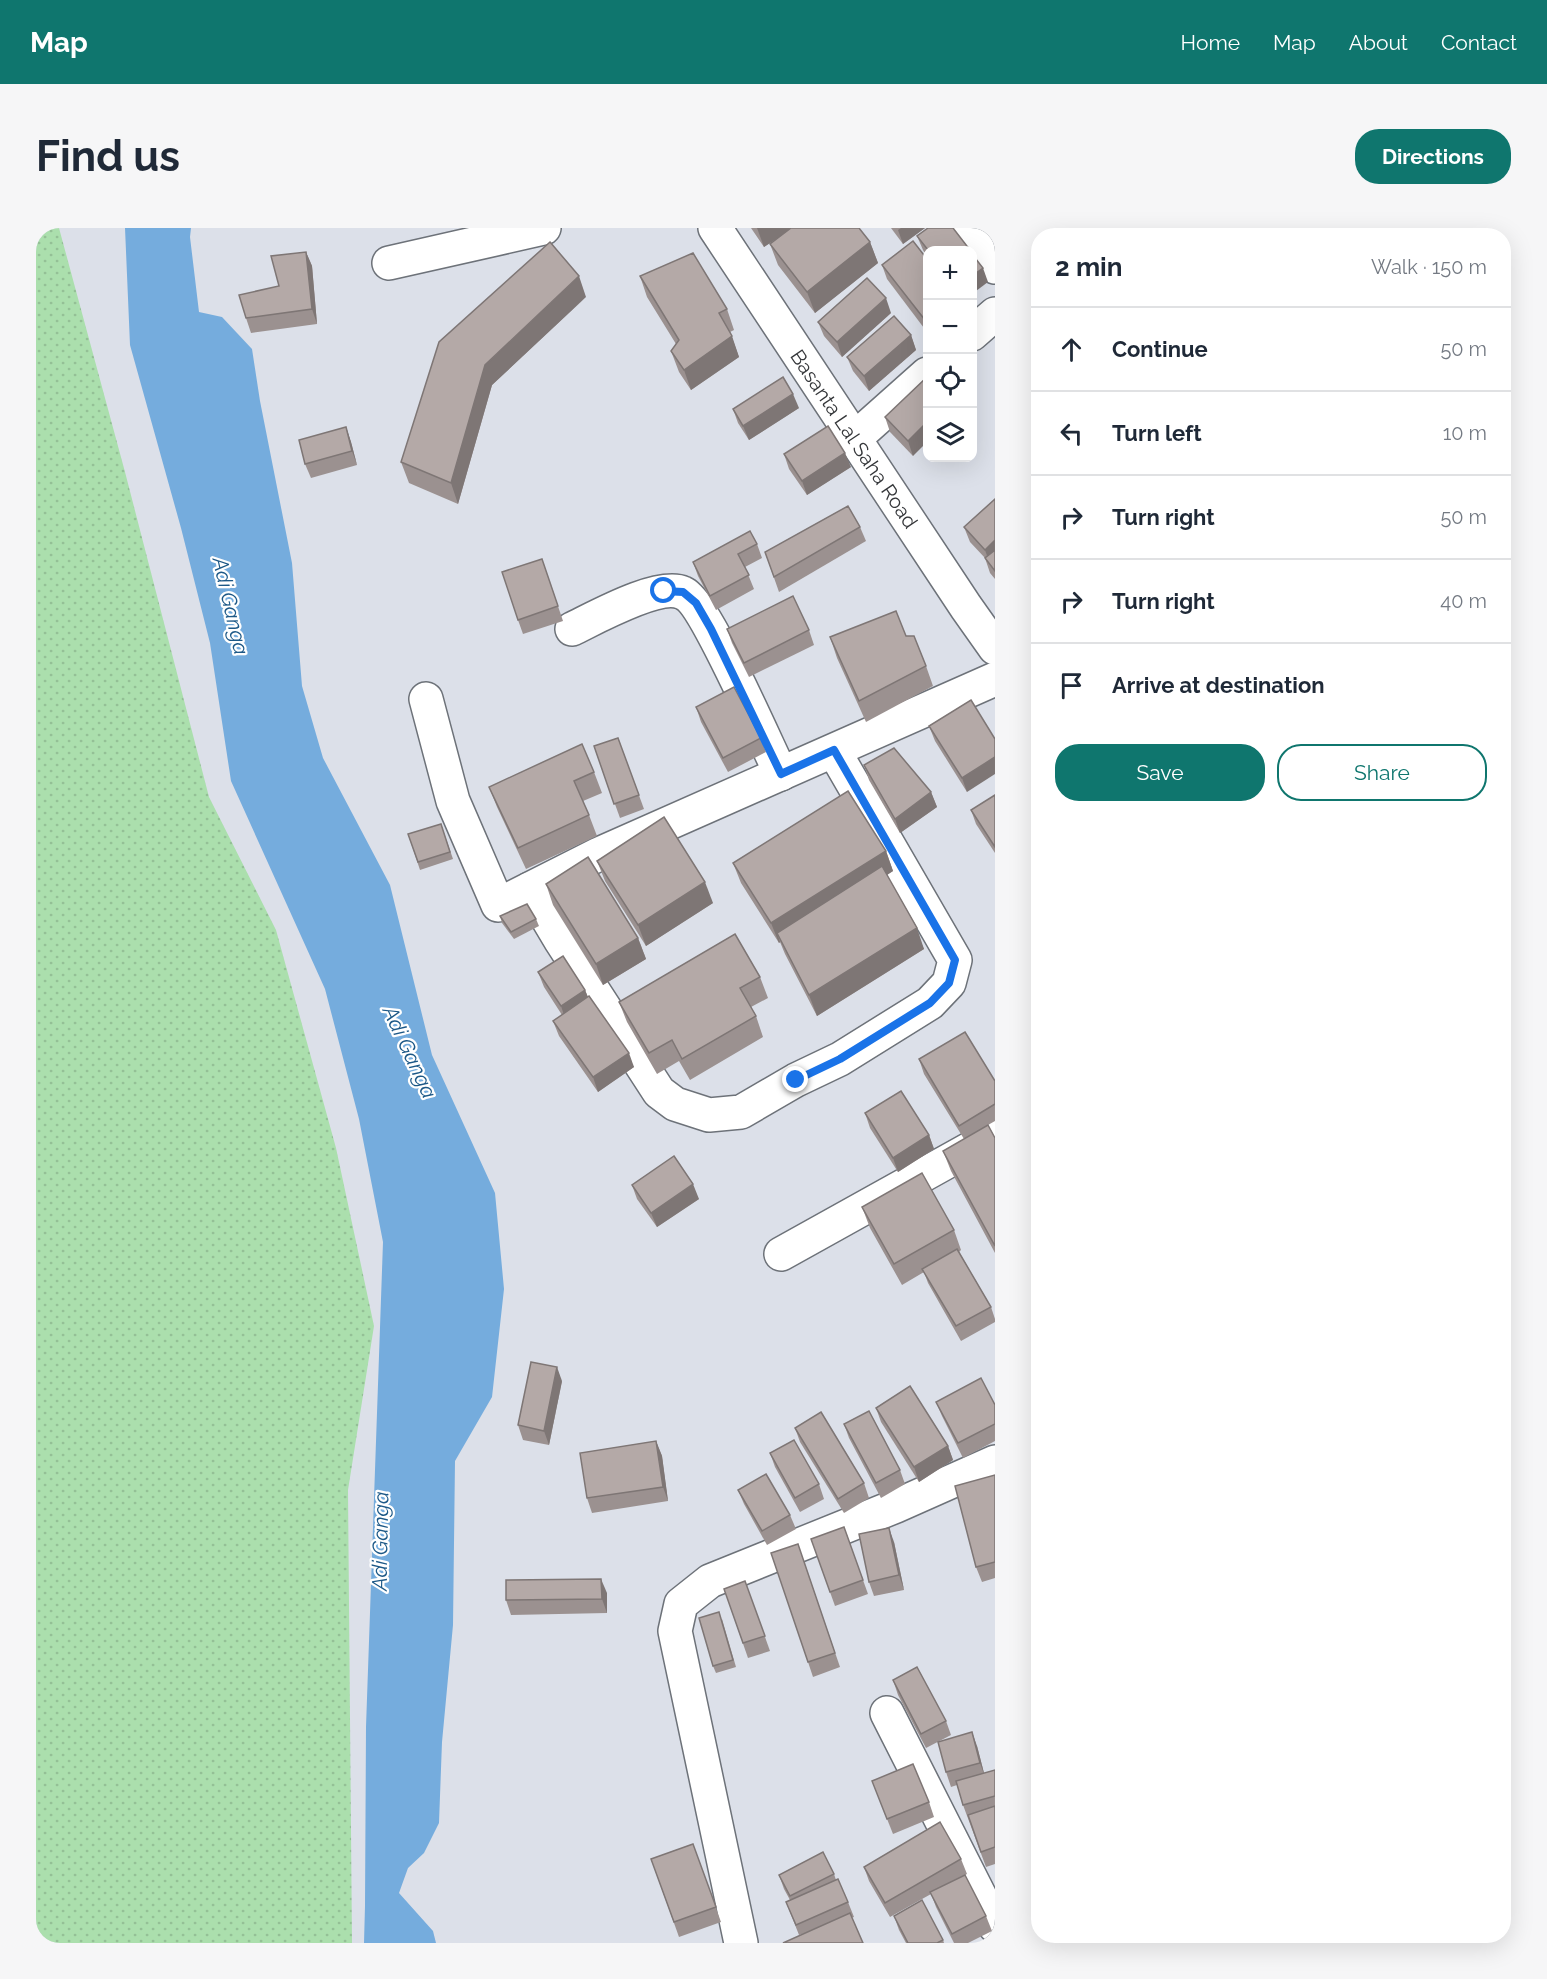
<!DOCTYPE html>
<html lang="en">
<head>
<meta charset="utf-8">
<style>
  body { margin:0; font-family:Raleway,sans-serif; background:#f6f6f7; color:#1f2937 }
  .controls { position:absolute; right:18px; top:18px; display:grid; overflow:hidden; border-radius:12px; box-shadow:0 6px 24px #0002 }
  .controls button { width:54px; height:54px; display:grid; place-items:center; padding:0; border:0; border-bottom:2px solid #e0e1e3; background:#fff; color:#1f2937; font:30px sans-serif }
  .stop { position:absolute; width:18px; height:18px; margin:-14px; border:4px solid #1a73e8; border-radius:50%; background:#fff }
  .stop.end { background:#1a73e8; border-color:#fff; box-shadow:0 2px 6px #0008 }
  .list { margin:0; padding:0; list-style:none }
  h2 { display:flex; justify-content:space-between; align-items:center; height:78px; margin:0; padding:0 24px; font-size:26px }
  h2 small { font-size:20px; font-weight:400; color:#747a83 }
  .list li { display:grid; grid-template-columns:39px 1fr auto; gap:18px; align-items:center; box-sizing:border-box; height:84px; padding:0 24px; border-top:2px solid #e0e1e3 }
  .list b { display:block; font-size:22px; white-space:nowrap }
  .list em { font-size:20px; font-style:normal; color:#747a83 }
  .actions { display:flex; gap:12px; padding:18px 24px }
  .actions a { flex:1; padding:14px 0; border:2px solid #0f766e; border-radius:24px; text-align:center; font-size:21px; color:#0f766e }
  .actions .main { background:#0f766e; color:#fff }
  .icon { flex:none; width:33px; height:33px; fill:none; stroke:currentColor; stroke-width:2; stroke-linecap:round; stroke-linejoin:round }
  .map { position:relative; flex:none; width:959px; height:1715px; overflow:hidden; border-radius:24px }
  header { display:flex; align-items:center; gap:36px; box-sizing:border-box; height:84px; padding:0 30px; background:#0f766e; color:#fff }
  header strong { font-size:28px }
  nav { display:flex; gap:33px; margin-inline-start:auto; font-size:21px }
  .intro { display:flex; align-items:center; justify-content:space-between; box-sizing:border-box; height:144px; padding:0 36px }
  h1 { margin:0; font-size:42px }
  .button { padding:15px 27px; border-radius:24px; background:#0f766e; color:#fff; font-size:21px; font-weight:700 }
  main { display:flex; gap:36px; padding:0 36px }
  aside { flex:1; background:#fff; border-radius:24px; box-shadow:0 6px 24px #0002 }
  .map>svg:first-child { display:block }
  .grass { fill:url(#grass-dots) }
  .water { fill:#75acdd }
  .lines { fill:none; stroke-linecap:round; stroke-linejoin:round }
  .street-casing { stroke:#6d7279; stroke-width:36 }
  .secondary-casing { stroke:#6d7279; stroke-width:36 }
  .street { stroke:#fff; stroke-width:33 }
  .secondary { stroke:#fff; stroke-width:33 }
  .wall { fill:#9b9190 }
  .shaded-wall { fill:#7e7675 }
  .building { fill:#b4a9a7; stroke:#7e7675; stroke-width:1.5 }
  .route { stroke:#1a73e8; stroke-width:8 }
  .labels { text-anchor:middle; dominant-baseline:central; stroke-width:4.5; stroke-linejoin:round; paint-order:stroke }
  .street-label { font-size:20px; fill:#35373a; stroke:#fff }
  .water-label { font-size:21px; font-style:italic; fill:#1c5887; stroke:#fff }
</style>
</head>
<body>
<header>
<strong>Map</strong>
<nav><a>Home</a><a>Map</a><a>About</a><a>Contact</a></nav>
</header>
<div class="intro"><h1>Find us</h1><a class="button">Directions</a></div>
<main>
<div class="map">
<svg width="959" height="1715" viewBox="0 0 959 1715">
  <defs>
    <pattern id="grass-dots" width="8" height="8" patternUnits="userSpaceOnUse" patternTransform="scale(1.5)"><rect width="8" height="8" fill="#abdfad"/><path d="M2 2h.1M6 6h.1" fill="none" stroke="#94c096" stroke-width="1.8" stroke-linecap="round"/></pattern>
  </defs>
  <rect width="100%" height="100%" fill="#dce0e9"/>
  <polygon class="grass" points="0,0 23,0 89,244 173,569 240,702 300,920 338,1098 312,1262 316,1715 0,1715"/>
  <polygon class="water" points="89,0 155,0 154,9 163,84 186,89 216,121 224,173 256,335 266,458 287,530 354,657 396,827 459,965 468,1061 456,1169 419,1233 417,1397 406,1514 403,1595 388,1625 372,1640 363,1665 397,1703 400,1715 328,1715 329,1678 330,1499 347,1014 323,891 289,761 195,553 174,415 145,300 94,117"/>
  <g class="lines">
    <defs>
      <g id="street">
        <polyline points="933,0 959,39"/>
        <polyline points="353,35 508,0"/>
        <polyline points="936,106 959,86"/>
        <polyline points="818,211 891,146"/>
        <path d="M536,401C559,390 623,354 647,365C669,374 730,516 745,546"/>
        <polyline points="390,471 417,573 462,677 563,626 959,451"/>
        <polyline points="494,661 525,713 623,864 639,876 673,887 705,884 760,852 804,831 894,775 913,755 919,732 798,523"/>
        <polyline points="745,1026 959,907"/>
        <polyline points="851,1485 959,1698"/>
        <polyline points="705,1715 639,1403 645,1376 674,1353 860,1278 959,1234"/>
      </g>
      <polyline id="secondary" points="679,0 930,379 959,420"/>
    </defs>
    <use href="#street" class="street-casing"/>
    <use href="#secondary" class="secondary-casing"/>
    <use href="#street" class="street"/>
    <use href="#secondary" class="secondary"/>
  </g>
  <g class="wall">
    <polygon points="715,0 823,0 834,14 842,35 779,85 742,37 734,16 744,8 728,19"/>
    <polygon points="855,0 889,0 867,16"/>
    <polygon points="881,8 934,22 891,22 891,29 887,22"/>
    <polygon points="270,24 276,38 281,96 215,105 210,90 243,58"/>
    <polygon points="891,31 891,104 851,51 846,37"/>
    <polygon points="604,48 691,81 698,102 694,104 703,129 655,162 643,144 635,123 640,116 611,69"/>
    <polygon points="550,69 456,157 422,276 373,255 365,234"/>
    <polygon points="855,85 806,129 788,108 782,94"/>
    <polygon points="875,107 880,122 833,163 817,143 811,129"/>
    <polygon points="891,149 877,228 854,204 849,189"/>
    <polygon points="763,180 713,212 702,195 697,181"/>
    <polygon points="310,199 315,214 321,237 275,250 269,236"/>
    <polygon points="748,226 815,239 771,267 753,241"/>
    <polygon points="959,271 959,351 954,345 949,330 934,314 928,299"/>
    <polygon points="824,299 830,313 743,364 729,324"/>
    <polygon points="721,316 726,330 709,339 718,361 680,382 662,348 657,334"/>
    <polygon points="506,331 527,393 487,406 482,392"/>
    <polygon points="691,401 773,402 778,417 713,449 696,415"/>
    <polygon points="870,408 890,438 897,458 830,494 801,430 794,409"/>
    <polygon points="935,472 931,564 899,513 893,498"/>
    <polygon points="660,479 725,510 730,524 692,544 665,494"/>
    <polygon points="582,510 608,581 584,590 558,518"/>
    <polygon points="828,537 895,564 901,579 864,605 833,552"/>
    <polygon points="558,544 566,565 547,573 553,587 561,608 490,641 461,579 453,559"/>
    <polygon points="959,567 959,625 940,596 935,582"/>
    <polygon points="405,596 417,631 384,642 372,606"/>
    <polygon points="850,623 857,643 851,647 888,721 781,788 749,726 744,714 743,715 705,655 697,635"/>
    <polygon points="561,633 677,675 610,718 569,653"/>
    <polygon points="510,656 602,710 610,731 567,757 517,677"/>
    <polygon points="464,688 500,691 503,698 478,711 466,695"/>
    <polygon points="502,744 549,762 552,769 598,839 562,864 523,808 517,793 526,787 508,759"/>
    <polygon points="724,749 732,770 715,779 720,788 727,809 654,852 643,833 621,846 591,794 583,774"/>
    <polygon points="883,831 959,853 959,893 952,897 959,910 959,1025 915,943 907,923 928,911 888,846"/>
    <polygon points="829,885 893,907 898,921 862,944 834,900"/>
    <polygon points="596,957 663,971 621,999 601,971"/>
    <polygon points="826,979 918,1002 925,1022 923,1024 955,1079 959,1091 959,1094 925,1113 892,1055 888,1044 866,1057 834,1000"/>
    <polygon points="526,1153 513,1217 487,1212 482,1197"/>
    <polygon points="900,1174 959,1177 959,1213 927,1230 906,1188"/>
    <polygon points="840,1180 912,1218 917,1232 883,1254 845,1194"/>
    <polygon points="808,1196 864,1242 869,1256 845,1270 813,1210"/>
    <polygon points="759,1200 828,1255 833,1270 808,1285 764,1214"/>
    <polygon points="620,1213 626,1228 632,1273 556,1285 551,1270"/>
    <polygon points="734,1225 783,1256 788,1271 764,1284 739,1239"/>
    <polygon points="959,1247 959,1350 946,1354 940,1339"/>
    <polygon points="702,1262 754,1287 760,1301 731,1317 708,1276"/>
    <polygon points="808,1299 832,1366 799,1378 775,1311"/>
    <polygon points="858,1314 868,1362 838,1368 833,1354"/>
    <polygon points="762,1316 804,1439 777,1449 772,1434"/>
    <polygon points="709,1353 734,1423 712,1430 688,1361"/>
    <polygon points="571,1365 571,1385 475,1387 470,1372"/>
    <polygon points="686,1391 700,1439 680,1445 677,1438"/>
    <polygon points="857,1452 910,1493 915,1507 890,1520 862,1467"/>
    <polygon points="941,1518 948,1545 959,1542 959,1636 950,1639 927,1577 921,1557 915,1559 910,1544"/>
    <polygon points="836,1553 893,1574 898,1589 857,1606"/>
    <polygon points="657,1616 685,1694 643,1709 615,1631"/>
    <polygon points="925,1631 931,1646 925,1649 950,1688 956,1703 932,1715 918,1715 900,1679 895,1666 854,1689 833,1653 828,1639"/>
    <polygon points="798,1646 800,1652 812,1674 818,1689 763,1707 750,1674 754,1672 748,1661 743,1647"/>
    <polygon points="858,1688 907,1712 908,1715 870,1715 863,1702"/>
  </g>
  <g class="shaded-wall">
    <polygon points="721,0 757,0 728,19"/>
    <polygon points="865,0 889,0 867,16 862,2"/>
    <polygon points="834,14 842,35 779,85 771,64"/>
    <polygon points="270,24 276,38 281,96 276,81"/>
    <polygon points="947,40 952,54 936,66 936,48"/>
    <polygon points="543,48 550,69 456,157 422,276 415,255 449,137"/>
    <polygon points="850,70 855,85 806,129 801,114"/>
    <polygon points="891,90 891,100 889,92"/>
    <polygon points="875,107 880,122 833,163 828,148"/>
    <polygon points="696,108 703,129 655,162 648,142"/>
    <polygon points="757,166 763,180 713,212 707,198"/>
    <polygon points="891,194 891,214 877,228 872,213"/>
    <polygon points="310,199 315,214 321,237 316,223"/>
    <polygon points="809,225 815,239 771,267 766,253"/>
    <polygon points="959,312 959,332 954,336 949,322"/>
    <polygon points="959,529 959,546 931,564 926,550"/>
    <polygon points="895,564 901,579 864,605 859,591"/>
    <polygon points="850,623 857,643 746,714 741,705 744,714 743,715 735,695"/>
    <polygon points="669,654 677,675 610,718 602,697"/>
    <polygon points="881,700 888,721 781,788 773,767"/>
    <polygon points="602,710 610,731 567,757 560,736"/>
    <polygon points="549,762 555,777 530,793 525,778"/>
    <polygon points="593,825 598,839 562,864 557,849"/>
    <polygon points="893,907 898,921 862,944 857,930"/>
    <polygon points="657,956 663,971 621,999 615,985"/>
    <polygon points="521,1139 526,1153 513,1217 508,1203"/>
    <polygon points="620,1213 626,1228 632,1273 627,1259"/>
    <polygon points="912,1218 917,1232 883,1254 878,1239"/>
    <polygon points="853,1300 858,1314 868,1362 863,1347"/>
    <polygon points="565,1351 571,1365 571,1385 566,1371"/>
    <polygon points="936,1504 941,1518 949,1549 944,1535"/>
  </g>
  <g class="building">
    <polygon points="755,0 823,0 834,14 771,64 734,16"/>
    <polygon points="892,0 917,0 934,22 892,22 881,8"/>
    <polygon points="877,13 891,31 891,90 889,92 846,37"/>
    <polygon points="514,14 543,48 449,137 415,255 365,234 403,114"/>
    <polygon points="270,24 276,81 210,90 203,67 243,58 235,28"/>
    <polygon points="657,25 691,81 683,85 696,108 648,142 635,123 643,112 604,48"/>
    <polygon points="936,26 947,40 936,48"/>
    <polygon points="831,50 850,70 801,114 782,94"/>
    <polygon points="858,88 875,107 828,148 811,129"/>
    <polygon points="747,149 757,166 707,198 697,181"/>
    <polygon points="891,149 891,194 872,213 849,189"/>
    <polygon points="792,198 809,225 766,253 748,226"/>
    <polygon points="310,199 316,223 269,236 263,212"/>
    <polygon points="959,271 959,312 949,322 928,299"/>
    <polygon points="812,278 824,299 738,349 729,324"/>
    <polygon points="714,303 721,316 702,326 713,347 674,368 657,334"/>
    <polygon points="959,322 959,343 949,330"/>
    <polygon points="506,331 522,378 482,392 466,344"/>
    <polygon points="757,368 773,402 708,435 691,401"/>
    <polygon points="860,383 870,408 878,408 890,438 823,473 794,409"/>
    <polygon points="698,459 725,510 687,530 660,479"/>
    <polygon points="935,472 959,511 959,529 926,550 893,498"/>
    <polygon points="582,510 603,567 578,576 558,518"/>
    <polygon points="546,516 558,544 538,553 553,587 482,620 453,559"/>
    <polygon points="858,520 895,564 859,591 828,537"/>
    <polygon points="812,563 850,623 735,695 697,635"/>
    <polygon points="959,567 959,619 935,582"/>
    <polygon points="628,589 669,654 602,697 561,633"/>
    <polygon points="405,596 414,624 382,634 372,606"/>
    <polygon points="552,629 602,710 560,736 510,656"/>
    <polygon points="846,638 881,700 773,767 741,705"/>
    <polygon points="491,676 500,691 475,704 464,688"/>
    <polygon points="699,706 724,749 704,760 720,788 646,831 636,812 613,825 583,774"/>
    <polygon points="527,728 549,762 525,778 502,744"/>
    <polygon points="553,768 593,825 557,849 517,793"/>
    <polygon points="929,804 959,853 959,876 923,898 883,831"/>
    <polygon points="865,863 893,907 857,930 829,885"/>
    <polygon points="952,897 959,910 959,1018 907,923"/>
    <polygon points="638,928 657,956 615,985 596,957"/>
    <polygon points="886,945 918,1002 858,1036 826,979"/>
    <polygon points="921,1021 955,1079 920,1098 886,1041"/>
    <polygon points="495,1134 521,1139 508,1203 482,1197"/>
    <polygon points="945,1150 959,1177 959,1196 922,1215 900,1174"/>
    <polygon points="874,1158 912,1218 878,1239 840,1180"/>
    <polygon points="833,1183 864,1242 840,1255 808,1196"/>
    <polygon points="785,1184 828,1255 802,1271 759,1200"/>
    <polygon points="758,1212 783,1256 759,1270 734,1225"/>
    <polygon points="620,1213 627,1259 551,1270 544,1225"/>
    <polygon points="730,1246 754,1287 726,1303 702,1262"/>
    <polygon points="959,1247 959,1334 940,1339 919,1258"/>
    <polygon points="808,1299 827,1352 794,1364 775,1311"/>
    <polygon points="853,1300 863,1347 833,1354 823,1306"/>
    <polygon points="762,1316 799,1425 772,1434 735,1325"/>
    <polygon points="565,1351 566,1371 470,1372 470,1352"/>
    <polygon points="709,1353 729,1408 707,1415 688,1361"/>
    <polygon points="683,1384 697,1432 677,1438 663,1390"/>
    <polygon points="881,1439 910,1493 885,1506 857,1452"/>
    <polygon points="936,1504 944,1535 910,1544 902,1514"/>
    <polygon points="877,1536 893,1574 851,1591 836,1553"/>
    <polygon points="959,1542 959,1568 927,1577 920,1553"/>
    <polygon points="959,1578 959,1619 945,1624 932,1587"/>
    <polygon points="904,1594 925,1631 849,1675 828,1639"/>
    <polygon points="657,1616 680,1679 638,1694 615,1631"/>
    <polygon points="787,1624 798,1646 754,1668 743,1647"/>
    <polygon points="929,1647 950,1688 916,1706 894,1664"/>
    <polygon points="802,1651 812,1674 760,1697 750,1674"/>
    <polygon points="886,1672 907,1712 901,1715 872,1715 858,1688"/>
    <polygon points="814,1685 827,1715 747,1715"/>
  </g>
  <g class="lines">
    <polyline class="route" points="628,363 647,364 660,375 675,401 745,546 798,522 919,732 913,755 894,775 804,831 760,852"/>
  </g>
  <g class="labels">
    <g class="street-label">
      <text transform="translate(818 211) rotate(56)">Basanta Lal Saha Road</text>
    </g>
    <g class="water-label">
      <text transform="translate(195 378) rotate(77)">Adi Ganga</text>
      <text transform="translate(374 824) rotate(65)">Adi Ganga</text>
      <text transform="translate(344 1313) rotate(-89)">Adi Ganga</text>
    </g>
  </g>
</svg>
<div class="controls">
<button>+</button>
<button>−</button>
<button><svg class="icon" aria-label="locate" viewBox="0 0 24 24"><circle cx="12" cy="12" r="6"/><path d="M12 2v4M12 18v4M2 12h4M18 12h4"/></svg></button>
<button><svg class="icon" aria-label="layers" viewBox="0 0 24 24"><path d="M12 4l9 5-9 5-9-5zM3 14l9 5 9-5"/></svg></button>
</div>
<div class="stop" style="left:628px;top:363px"></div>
<div class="stop end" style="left:760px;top:852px"></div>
</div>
<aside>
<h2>2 min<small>Walk · 150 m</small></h2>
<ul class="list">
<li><svg class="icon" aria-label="ahead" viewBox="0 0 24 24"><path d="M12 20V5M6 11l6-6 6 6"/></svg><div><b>Continue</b></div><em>50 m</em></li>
<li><svg class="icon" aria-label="left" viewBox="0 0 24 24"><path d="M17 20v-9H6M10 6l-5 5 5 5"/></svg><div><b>Turn left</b></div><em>10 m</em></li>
<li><svg class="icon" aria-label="right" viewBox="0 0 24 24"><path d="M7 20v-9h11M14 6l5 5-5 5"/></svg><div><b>Turn right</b></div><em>50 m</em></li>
<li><svg class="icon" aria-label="right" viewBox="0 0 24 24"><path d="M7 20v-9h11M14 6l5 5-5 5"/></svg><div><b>Turn right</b></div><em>40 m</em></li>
<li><svg class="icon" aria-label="arrive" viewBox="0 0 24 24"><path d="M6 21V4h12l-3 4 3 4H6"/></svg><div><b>Arrive at destination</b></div></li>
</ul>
<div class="actions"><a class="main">Save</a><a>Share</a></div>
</aside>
</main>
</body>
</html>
